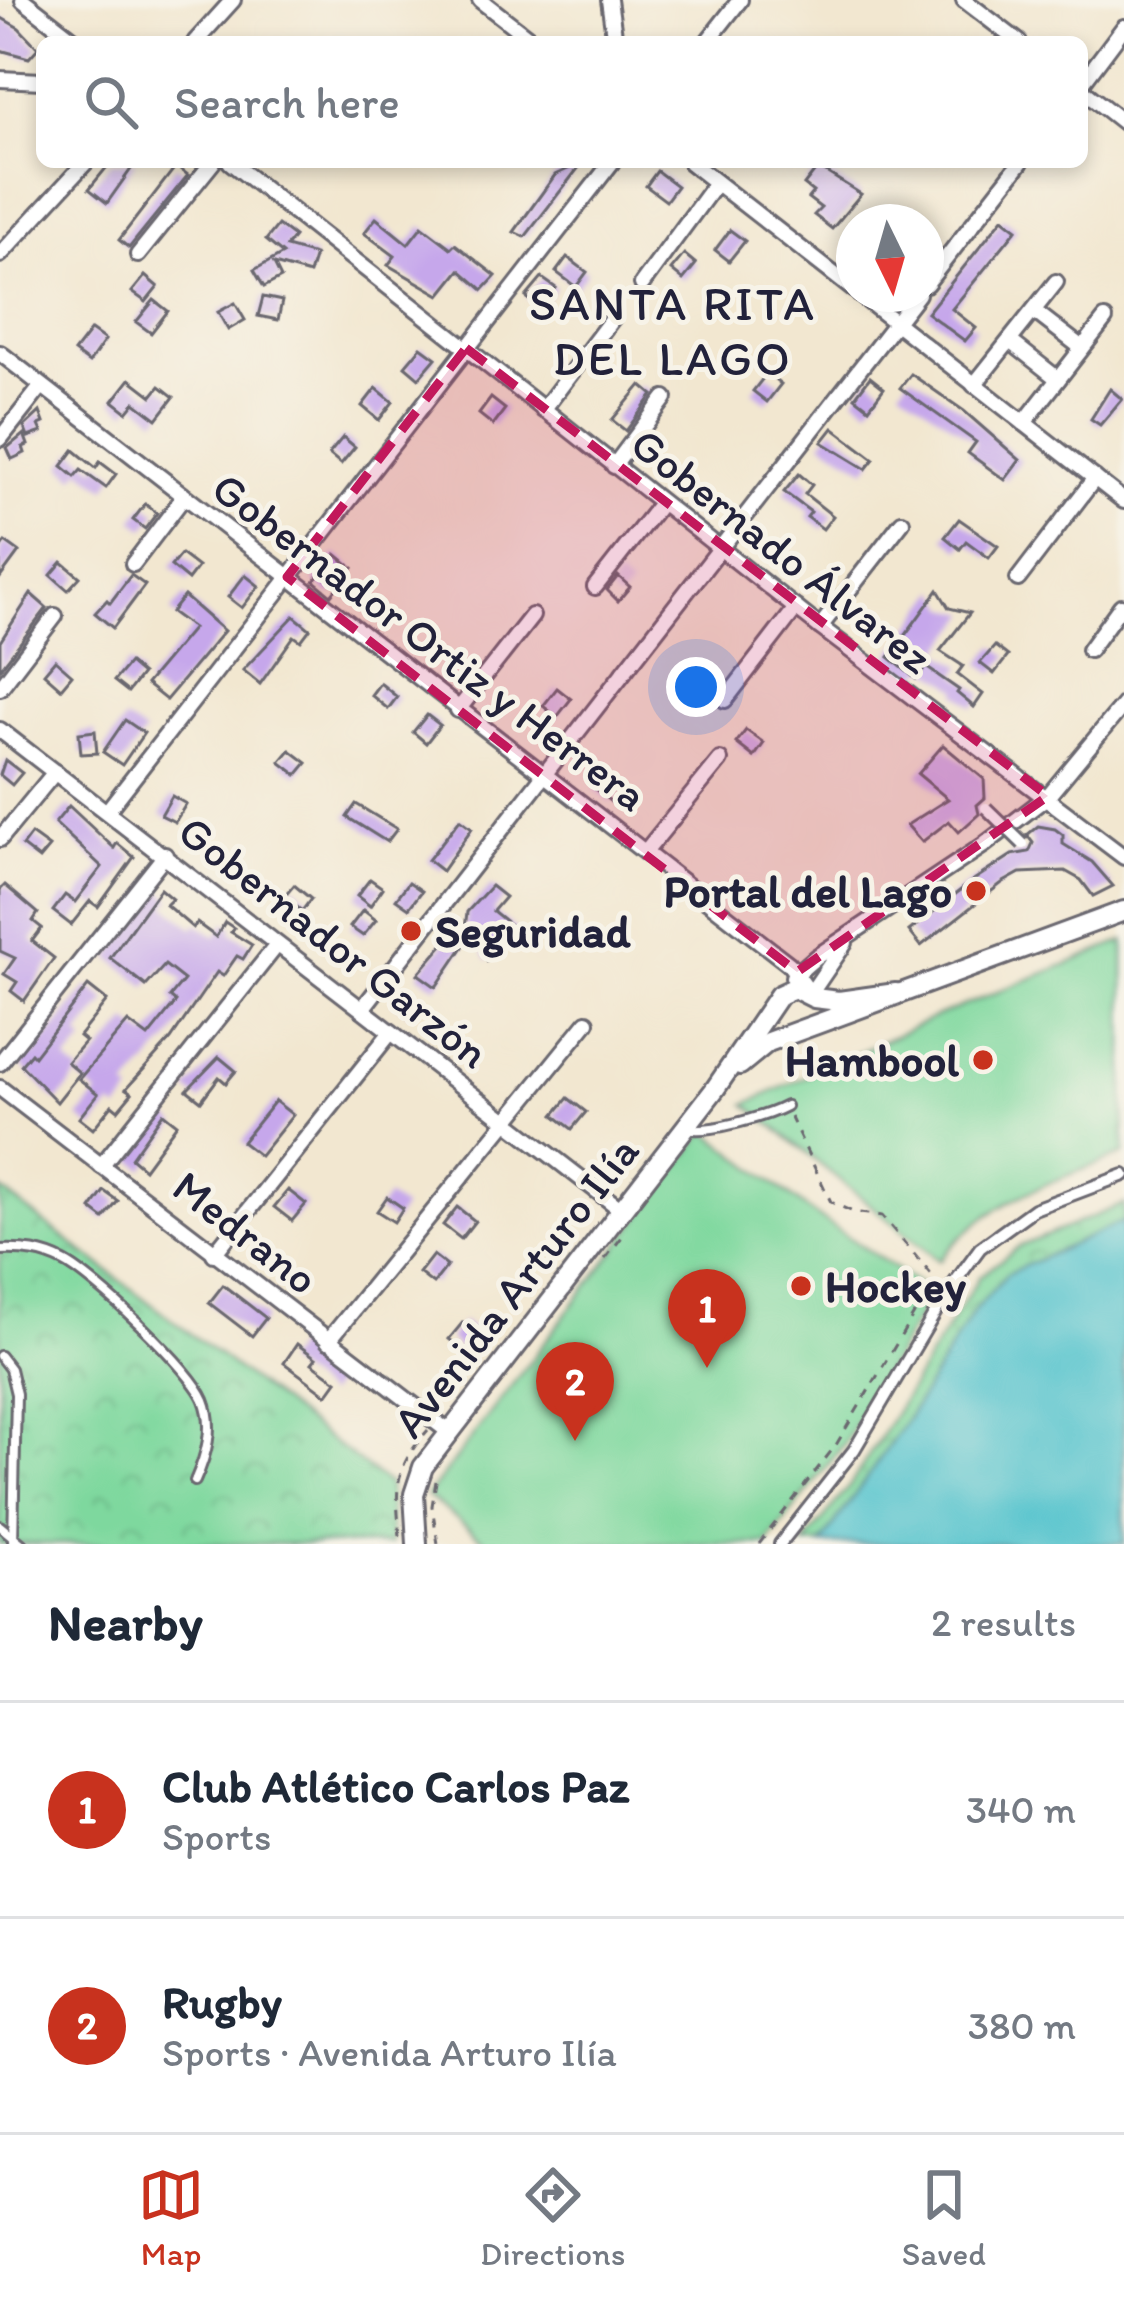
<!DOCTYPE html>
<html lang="en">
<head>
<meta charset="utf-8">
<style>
  body { margin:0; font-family:Itim,sans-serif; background:#f6f6f7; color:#1f2937 }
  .compass { position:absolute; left:836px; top:204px; width:108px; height:108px; border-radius:50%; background:#fff; box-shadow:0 6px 18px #0003; rotate:175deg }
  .you { position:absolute; left:696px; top:687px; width:42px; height:42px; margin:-30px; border:9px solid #fff; border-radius:50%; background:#1a73e8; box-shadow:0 0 0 18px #1a73e833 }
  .badge { display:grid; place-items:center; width:78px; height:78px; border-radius:50%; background:#c8321e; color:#fff; font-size:39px; font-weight:700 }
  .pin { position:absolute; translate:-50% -99px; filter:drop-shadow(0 3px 6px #0008) }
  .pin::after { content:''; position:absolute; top:63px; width:42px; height:36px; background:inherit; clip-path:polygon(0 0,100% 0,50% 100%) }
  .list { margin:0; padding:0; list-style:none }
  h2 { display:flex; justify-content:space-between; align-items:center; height:156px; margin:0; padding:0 48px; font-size:51px }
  h2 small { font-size:39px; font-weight:400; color:#747a83 }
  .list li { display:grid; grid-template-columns:78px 1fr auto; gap:36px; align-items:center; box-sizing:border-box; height:216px; padding:0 48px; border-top:3px solid #e0e1e3 }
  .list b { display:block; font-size:45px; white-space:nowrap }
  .list p { margin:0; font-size:39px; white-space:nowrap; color:#747a83 }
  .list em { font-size:39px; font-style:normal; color:#747a83 }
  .icon { flex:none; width:66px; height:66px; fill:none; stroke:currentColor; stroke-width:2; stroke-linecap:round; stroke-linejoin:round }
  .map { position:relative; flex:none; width:1124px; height:1544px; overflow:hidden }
  .search { position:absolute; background:#fff; box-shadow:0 6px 18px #0003; left:36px; right:36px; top:36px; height:132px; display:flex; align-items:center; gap:30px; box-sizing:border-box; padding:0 42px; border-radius:18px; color:#747a83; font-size:45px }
  .sheet { height:588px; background:#fff }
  nav { display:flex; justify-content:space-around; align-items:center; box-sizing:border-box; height:168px; border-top:3px solid #e0e1e3; background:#fff; font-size:33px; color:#747a83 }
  nav a { display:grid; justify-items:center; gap:6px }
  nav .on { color:#c8321e }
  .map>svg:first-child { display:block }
  .park { fill:url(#park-crowns); stroke:#507d6c; stroke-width:3 }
  .garden { fill:#7ed89e; stroke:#507d6c; stroke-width:3 }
  .water { fill:#57c4ce; stroke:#3c7384; stroke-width:3 }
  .building { fill:#c6a7eb }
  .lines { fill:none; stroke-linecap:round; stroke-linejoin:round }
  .service-casing { stroke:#6b676f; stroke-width:14 }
  .pedestrian-casing { stroke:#6b676f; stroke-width:16 }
  .minor-casing { stroke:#6b676f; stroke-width:20 }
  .secondary-casing { stroke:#6b676f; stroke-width:24 }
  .path { stroke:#6b676f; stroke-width:3; stroke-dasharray:9 9; stroke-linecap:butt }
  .service { stroke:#fff; stroke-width:8 }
  .pedestrian { stroke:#fff; stroke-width:10 }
  .minor { stroke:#fff; stroke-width:14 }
  .secondary { stroke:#fff; stroke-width:18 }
  .pedestrian-bridge-casing { stroke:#6b676f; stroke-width:16; stroke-linecap:butt }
  .pedestrian-bridge { stroke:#fff; stroke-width:10 }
  .marked { fill:#c2185b; fill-opacity:0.2; stroke:#c2185b; stroke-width:9; stroke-dasharray:24 15; stroke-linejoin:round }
  .poi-dot { fill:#c8321e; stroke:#f7f3e8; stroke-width:4.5 }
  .labels { text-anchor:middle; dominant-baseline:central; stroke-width:10; stroke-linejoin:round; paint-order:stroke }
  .street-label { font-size:45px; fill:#22223b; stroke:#f7f3e8 }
  .poi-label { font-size:45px; font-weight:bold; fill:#22223b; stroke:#f7f3e8; text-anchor:end }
  .neighbourhood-label { font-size:48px; letter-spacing:3px; fill:#22223b; stroke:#f7f3e8 }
</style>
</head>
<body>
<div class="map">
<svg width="1124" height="1544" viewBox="0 0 1124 1544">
  <defs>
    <pattern id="park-crowns" width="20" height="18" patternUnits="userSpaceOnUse" patternTransform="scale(3)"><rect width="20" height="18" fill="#7ed89e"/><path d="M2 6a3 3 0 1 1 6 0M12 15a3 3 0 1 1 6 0" fill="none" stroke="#6db989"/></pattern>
  </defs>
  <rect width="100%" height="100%" fill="#f7f3e8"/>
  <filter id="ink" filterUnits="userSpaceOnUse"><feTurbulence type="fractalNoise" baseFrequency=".00833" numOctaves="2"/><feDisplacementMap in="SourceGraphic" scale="24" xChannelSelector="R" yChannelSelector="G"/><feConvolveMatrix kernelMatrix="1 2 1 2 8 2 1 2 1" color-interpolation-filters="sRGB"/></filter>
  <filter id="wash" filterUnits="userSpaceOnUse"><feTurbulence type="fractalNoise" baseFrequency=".004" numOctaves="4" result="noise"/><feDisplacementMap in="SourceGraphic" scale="48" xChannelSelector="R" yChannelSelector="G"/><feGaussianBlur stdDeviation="2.7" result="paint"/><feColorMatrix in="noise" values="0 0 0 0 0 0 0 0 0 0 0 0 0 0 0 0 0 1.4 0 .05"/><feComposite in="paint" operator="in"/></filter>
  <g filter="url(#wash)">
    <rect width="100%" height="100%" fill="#f2e7d0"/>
    <g class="park">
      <polygon points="0,1189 388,1484 391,1544 0,1544"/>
      <polygon points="1124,1204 1124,1221 1007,1274 974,1311 908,1418 821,1544 804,1544 851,1484 979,1277 1018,1247"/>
    </g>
    <g class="garden">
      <path d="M1124,941V1154C1053,1182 988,1199 939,1261L746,1104L938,1016Z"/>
      <polygon points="706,1131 811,1212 932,1293 845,1443 767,1544 489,1544 427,1496"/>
    </g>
    <polygon class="water" points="1124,1221 1124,1544 821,1544 908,1418 974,1311 1007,1274"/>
    <g id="blocks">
      <g class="building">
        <polygon points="0,17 19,28 38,48 29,58 0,50"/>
        <polygon points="111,162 136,162 107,203 89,189"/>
        <polygon points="583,162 525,237 514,232 555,175"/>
        <polygon points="176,166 188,175 129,248 119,240"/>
        <polygon points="818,167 861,194 832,229 814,215 821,208 808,198 813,192 804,185"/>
        <polygon points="657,171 677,186 666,201 646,186"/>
        <polygon points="376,218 408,244 422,226 451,248 455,244 496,276 483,290 460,270 440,295 388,265 395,256 364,233"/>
        <polygon points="1003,218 1017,229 952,309 976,328 965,341 927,313"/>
        <polygon points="278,225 294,237 286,247 315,255 309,274 274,264 281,278 264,287 254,270 283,254 266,240"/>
        <polygon points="730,230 745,241 729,261 715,250"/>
        <polygon points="684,254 696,264 683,280 671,270"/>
        <polygon points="567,257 587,272 576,287 556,272"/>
        <polygon points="145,276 158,287 146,302 132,292"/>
        <polygon points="542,278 556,288 540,308 526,297"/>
        <polygon points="263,297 282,301 278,320 258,316"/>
        <polygon points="154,300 168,311 151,333 136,322"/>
        <polygon points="235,303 245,320 228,330 218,312"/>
        <polygon points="91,330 105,340 89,363 74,352"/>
        <polygon points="421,347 436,358 419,378 405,366"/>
        <polygon points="767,373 781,384 767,402 753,391"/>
        <polygon points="911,374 964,411 1020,460 1005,480 968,453 976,442 900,388"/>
        <polygon points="870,377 884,388 869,408 855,397"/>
        <polygon points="130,379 152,396 160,386 174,397 157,419 135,402 127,412 113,401"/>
        <polygon points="641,385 653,395 626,431 612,420"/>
        <polygon points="376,388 393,402 379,420 362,406"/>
        <polygon points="1110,389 1122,399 1100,425 1091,419"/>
        <polygon points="491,398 505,409 493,425 479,414"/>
        <polygon points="40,412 44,423 39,425 42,432 28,437 24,427"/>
        <polygon points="833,428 874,459 866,469 822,442"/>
        <polygon points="24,434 28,445 23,447 25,453 12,459 7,448"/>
        <polygon points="343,437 355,447 341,464 329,454"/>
        <polygon points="74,450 96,468 100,462 116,474 106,488 81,470 75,477 62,466"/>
        <polygon points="799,474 812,485 805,494 833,516 823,529 807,517 811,512 784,492"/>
        <polygon points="145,504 157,513 145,529 133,520"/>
        <polygon points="959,519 998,546 989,558 966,541 960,549 945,537"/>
        <polygon points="5,542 19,552 0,578 0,549"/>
        <polygon points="181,554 198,567 188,580 171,566"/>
        <polygon points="336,554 353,568 331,595 314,581"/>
        <polygon points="62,562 80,577 68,590 51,575"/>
        <polygon points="131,575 145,585 113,628 95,613 107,600 110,603"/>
        <polygon points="245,575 259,586 242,608 228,597"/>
        <polygon points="618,576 630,587 618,601 607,590"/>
        <polygon points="938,590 949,608 970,613 940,651 963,666 957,674 983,694 974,707 957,693 959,690 926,667 916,679 889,657"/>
        <polygon points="31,594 47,608 0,669 0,642"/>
        <polygon points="184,596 224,631 166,700 146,684 193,628 171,612"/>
        <polygon points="294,616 310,629 301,641 294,636 260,684 243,670"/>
        <polygon points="995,646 1008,656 994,674 980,663"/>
        <polygon points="55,660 72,675 61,688 44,673"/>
        <polygon points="129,663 142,674 128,692 114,681"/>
        <polygon points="380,683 397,697 388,709 371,695"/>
        <polygon points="557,688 571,699 557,717 543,706"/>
        <polygon points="427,715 440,725 426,743 413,732"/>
        <polygon points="125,720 144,733 122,765 103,752"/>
        <polygon points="746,730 764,743 754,757 736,743"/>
        <polygon points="95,731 97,753 81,754 79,733"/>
        <polygon points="943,745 984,779 985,798 977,805 979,814 959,832 949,821 922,842 907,825 948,799 918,774"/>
        <polygon points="290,750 307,763 297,775 280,762"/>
        <polygon points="5,760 22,773 12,785 0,775"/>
        <polygon points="604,776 620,789 611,802 594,788"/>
        <polygon points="172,796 186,804 175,822 161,815"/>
        <polygon points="356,804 397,829 387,842 347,817"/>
        <polygon points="69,806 114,848 117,843 134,857 98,907 90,901 71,925 53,911 65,895 75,902 102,867 55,823"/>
        <polygon points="460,819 472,828 442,871 428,860"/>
        <polygon points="1038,826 1055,829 1063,835 1063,844 1092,862 1113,886 1093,896 1081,880 1065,871 1020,873 1002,883 921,946 909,931 972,881 1012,855 1029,852 1033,843 1027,835"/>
        <polygon points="31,834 49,847 39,859 22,846"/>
        <polygon points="370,879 383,888 370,906 357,896"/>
        <polygon points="409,882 422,891 409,908 396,899"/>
        <polygon points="5,885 38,913 33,921 42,928 32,941 54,958 24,1001 11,991 17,982 4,974 15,958 0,951 0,890"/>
        <polygon points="294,885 311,899 302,911 284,897"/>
        <polygon points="491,886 505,897 493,911 522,934 513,946 505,940 487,961 474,933 463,946 467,912"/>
        <polygon points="160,889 172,899 166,905 193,928 197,923 216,937 225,922 234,928 231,932 252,945 243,959 237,956 223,976 217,972 171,1039 126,1089 132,1093 118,1110 112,1105 93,1129 79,1118 98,1094 79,1079 128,1022 148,1037 176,1002 170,997 184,980 165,965 146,986 110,958"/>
        <polygon points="363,910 376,920 363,936 350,927"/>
        <polygon points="450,937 463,947 436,987 418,974"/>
        <polygon points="88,986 107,1001 79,1036 85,1041 67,1062 80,1073 57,1102 21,1065 31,1053 34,1056"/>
        <polygon points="403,988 420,1002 410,1014 393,1001"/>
        <polygon points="219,1057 236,1071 226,1083 219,1077 201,1101 187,1090"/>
        <polygon points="568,1098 586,1112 572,1129 554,1115"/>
        <polygon points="275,1101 293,1115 260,1156 242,1142"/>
        <polygon points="163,1113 177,1124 144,1169 131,1158"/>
        <polygon points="288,1190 306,1204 292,1221 274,1207"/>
        <polygon points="104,1191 118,1201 104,1219 91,1209"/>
        <polygon points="387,1197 403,1208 394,1222 377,1211"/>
        <polygon points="457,1207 475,1221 461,1239 443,1225"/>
        <polygon points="433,1255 447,1266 433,1284 419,1273"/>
        <polygon points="223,1285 266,1318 252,1336 209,1303"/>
        <polygon points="463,1322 480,1336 466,1353 449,1339"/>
        <polygon points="297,1344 316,1358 312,1363 337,1381 327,1395 284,1363"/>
      </g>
    </g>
  </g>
  <g filter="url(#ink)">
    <use href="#blocks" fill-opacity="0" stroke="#6b676f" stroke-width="3"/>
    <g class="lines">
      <defs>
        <g id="service">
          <path d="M687,1128C706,1134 767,1116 786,1106"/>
          <path d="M0,1250C23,1249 43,1251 64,1262C94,1277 191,1369 204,1400C215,1427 206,1456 195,1481"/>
          <polyline points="0,1356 10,1369 16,1394 13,1544"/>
          <polyline points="0,1526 22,1544"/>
        </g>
        <polyline id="pedestrian" points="780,1544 854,1450 947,1293 980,1248 1034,1209 1124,1175"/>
        <g id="minor">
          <polyline points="23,0 77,42"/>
          <polyline points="480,0 534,42"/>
          <polyline points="609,0 615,42"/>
          <polyline points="964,0 1019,42"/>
          <polyline points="195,42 233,0"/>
          <polyline points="707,42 740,0"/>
          <polyline points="0,79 42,81"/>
          <polyline points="1082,83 1124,27"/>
          <polyline points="1082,90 1124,123"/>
          <polyline points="230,162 820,627 1124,857"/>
          <polyline points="690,162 854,290"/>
          <polyline points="0,255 86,162"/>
          <polyline points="138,255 213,162"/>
          <polyline points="642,284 716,183"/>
          <polyline points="926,284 1021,162"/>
          <polyline points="859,294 1124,501"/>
          <polyline points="1034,311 1082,348"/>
          <polyline points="1011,342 1058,379"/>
          <polyline points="0,353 789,964 809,992"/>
          <polyline points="974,385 1056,282"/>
          <polyline points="543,410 612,319"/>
          <polyline points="1024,423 1105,319"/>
          <polyline points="0,439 41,387"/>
          <polyline points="614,466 665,398"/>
          <polyline points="133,564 183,498"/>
          <polyline points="1018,579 1095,478"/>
          <polyline points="595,587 661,503"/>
          <polyline points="820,627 902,522"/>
          <polyline points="1089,650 1121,606 1124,608"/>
          <polyline points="0,688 55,616"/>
          <polyline points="725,700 796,608"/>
          <polyline points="458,710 532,616"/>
          <polyline points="0,730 623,1211"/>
          <polyline points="108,810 612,162"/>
          <polyline points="0,839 55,772"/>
          <polyline points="646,851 720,760"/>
          <polyline points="793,977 816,957 984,845 1048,796 1124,704"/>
          <polyline points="811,993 845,943"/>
          <polyline points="362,1009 918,294"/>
          <polyline points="0,1063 165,855"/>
          <polyline points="0,1088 449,1432"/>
          <polyline points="101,1166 277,945"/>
          <polyline points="214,1254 391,1032"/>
          <polyline points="328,1341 587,1022"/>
        </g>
        <g id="secondary">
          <polyline points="740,1065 768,1042 1124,911"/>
          <polyline points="417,1544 414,1494 423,1467 715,1089 779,995 794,988 814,998 839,1001 896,993"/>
        </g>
      </defs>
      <use href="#service" class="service-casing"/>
      <use href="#pedestrian" class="pedestrian-casing"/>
      <use href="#minor" class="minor-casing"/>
      <use href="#secondary" class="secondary-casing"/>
      <g class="path">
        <polyline points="790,1116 831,1202 853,1212 882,1216 934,1278"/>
        <polyline points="605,1259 625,1233"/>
        <polyline points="436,1481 432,1506 438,1544"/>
        <path d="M400,1536C395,1486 394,1469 428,1430"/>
        <polyline points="759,1544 836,1445 935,1279"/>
      </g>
      <use href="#service" class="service"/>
      <use href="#pedestrian" class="pedestrian"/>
      <use href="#minor" class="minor"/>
      <use href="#secondary" class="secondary"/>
      <defs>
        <polyline id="pedestrian-bridge" points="986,808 1023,844"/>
      </defs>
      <use href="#pedestrian-bridge" class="pedestrian-bridge-casing"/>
      <use href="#pedestrian-bridge" class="pedestrian-bridge"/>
    </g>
  </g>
  <path class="marked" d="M466,348L1048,796L797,972L287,577Z"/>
  <g class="poi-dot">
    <circle cx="976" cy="891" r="12"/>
    <circle cx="411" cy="931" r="12"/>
    <circle cx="983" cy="1060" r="12"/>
    <circle cx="801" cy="1286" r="12"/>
  </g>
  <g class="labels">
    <g class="street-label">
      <text transform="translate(782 550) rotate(38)">Gobernado Álvarez</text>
      <text transform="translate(430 641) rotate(37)">Gobernador Ortiz y Herrera</text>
      <text transform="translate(334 941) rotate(38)">Gobernador Garzón</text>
      <text transform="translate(246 1232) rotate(38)">Medrano</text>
      <text transform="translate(515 1286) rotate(-52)">Avenida Arturo Ilía</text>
    </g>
    <g class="poi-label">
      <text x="952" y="891">Portal del Lago</text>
      <text x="435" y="931" text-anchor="start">Seguridad</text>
      <text x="959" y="1060">Hambool</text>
      <text x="825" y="1286" text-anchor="start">Hockey</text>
    </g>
    <g class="neighbourhood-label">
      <text x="673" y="303">SANTA RITA<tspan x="673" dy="55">DEL LAGO</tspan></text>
    </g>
  </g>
</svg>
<svg class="compass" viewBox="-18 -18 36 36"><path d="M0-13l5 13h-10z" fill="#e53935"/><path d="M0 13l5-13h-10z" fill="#747a83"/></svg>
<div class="you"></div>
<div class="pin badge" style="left:707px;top:1368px">1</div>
<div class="pin badge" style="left:575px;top:1441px">2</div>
<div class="search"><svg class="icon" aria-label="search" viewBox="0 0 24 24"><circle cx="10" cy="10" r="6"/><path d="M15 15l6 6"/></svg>Search here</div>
</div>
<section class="sheet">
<h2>Nearby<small>2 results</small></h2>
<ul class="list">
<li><span class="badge">1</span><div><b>Club Atlético Carlos Paz</b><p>Sports</p></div><em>340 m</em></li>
<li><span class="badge">2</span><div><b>Rugby</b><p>Sports · Avenida Arturo Ilía</p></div><em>380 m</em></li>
</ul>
</section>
<nav>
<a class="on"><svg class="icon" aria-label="map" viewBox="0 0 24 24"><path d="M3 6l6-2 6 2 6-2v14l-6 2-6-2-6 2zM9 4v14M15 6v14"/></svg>Map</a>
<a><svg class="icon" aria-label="directions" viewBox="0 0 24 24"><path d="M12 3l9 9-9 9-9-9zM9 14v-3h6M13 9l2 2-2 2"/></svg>Directions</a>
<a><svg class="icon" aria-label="saved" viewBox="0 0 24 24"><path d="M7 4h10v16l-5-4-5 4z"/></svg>Saved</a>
</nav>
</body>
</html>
